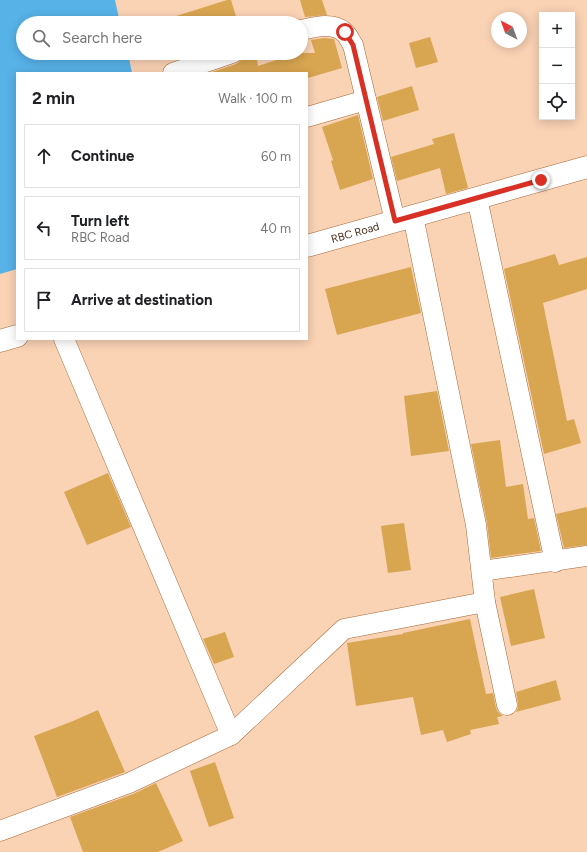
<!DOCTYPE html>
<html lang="en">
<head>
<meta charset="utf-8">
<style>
  body { margin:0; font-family:Figtree,sans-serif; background:#f6f6f6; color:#202124 }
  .controls { position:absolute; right:12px; top:12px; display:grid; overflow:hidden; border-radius:0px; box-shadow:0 2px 10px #0003 }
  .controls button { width:36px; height:36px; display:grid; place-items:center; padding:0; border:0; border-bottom:1px solid #e0e0e0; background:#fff; color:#202124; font:20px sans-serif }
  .compass { position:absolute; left:491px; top:12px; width:36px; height:36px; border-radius:50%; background:#fff; box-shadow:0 2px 10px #0003; rotate:319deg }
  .stop { position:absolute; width:12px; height:12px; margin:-9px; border:3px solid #d93025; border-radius:50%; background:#fff }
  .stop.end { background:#d93025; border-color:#fff; box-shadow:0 1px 4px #0008 }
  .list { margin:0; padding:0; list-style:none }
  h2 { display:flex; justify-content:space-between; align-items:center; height:52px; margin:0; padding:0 16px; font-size:17px }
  h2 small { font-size:13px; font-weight:400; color:#757577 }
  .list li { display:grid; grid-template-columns:26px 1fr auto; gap:12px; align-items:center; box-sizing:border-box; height:64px; margin:0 8px 8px; padding:0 8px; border:1px solid #e0e0e0; border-radius:0px }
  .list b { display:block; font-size:15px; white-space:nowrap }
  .list p { margin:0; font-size:13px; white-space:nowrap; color:#757577 }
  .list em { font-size:13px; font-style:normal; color:#757577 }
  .icon { flex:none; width:22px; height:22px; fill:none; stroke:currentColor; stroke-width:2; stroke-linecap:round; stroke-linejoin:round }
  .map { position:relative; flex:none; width:587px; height:852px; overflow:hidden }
  .search { position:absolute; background:#fff; box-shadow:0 2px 10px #0003; left:16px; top:16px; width:292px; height:44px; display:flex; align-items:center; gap:10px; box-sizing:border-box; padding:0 14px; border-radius:22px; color:#757577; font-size:15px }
  .panel { position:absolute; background:#fff; box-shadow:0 2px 10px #0003; left:16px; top:72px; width:292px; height:268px; border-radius:0px }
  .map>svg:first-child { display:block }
  .water { fill:#57b2e8 }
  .building { fill:#d8a551 }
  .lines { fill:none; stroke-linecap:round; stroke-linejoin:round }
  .street-casing { stroke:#a66a3a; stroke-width:21 }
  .secondary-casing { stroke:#a66a3a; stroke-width:23 }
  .street { stroke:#fff; stroke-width:20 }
  .secondary { stroke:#fff; stroke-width:22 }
  .route { stroke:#d93025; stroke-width:5 }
  .labels { text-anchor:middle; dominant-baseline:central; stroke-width:3; stroke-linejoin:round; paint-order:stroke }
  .street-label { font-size:11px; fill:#462c18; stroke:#fbfbfb }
</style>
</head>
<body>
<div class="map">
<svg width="587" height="852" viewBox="0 0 587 852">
  <rect width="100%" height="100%" fill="#fad2b4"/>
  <polygon class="water" points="0,0 115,0 120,23 23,23 23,53 128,53 132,73 17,73 17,269 0,274"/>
  <g class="building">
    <polygon points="227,0 231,0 238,23 174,23 173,17"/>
    <polygon points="300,0 322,0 327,15 305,17"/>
    <polygon points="430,37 438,62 416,68 409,43"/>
    <polygon points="324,38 334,39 342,68 308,78 307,73 209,73 236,64 241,60 243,53 256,53 258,66 298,53 315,53 311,40"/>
    <polygon points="412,86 419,110 383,121 377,97"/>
    <polygon points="358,115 373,179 340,190 331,161 333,160 322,127"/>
    <polygon points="454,133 468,188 446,194 440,168 397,181 391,157 434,144 432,139"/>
    <polygon points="555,254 559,265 587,257 587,289 543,303 567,421 574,419 581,443 544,454 504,269"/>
    <polygon points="411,267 421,313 337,335 325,289"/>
    <polygon points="437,391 449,451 411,456 404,396"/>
    <polygon points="500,440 506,487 523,484 528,519 534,518 541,551 491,558 487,523 471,444"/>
    <polygon points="108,473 131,527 87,545 64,492"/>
    <polygon points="587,507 587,545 564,548 556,514"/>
    <polygon points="404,523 411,570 388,573 381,526"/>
    <polygon points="534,589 545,638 511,646 500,597"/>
    <polygon points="470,619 486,694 493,693 496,708 498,712 503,716 497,717 499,724 470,730 471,734 447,742 443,730 421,735 413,697 356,706 347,643 403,634 403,633"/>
    <polygon points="225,632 234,657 214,664 203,639"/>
    <polygon points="556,680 561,700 516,712 518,708 518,703 516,692"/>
    <polygon points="98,710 125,772 57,797 34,736 73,721"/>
    <polygon points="215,762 234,818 209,827 190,771"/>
    <polygon points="156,783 183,841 158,852 83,852 70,817 133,794"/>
  </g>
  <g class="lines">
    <defs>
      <g id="street">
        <path d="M301,30C315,27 332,22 344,32C348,35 350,41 353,45L395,221"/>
        <polyline points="173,73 232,53"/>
        <polyline points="307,117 366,100"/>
        <polyline points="477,198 555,562"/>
        <polyline points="64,339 231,735"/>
        <polyline points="482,571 587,556"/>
        <polyline points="485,602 507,705"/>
        <polyline points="0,831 129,783 231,735 344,629 485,602 476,525 413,216"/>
      </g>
      <g id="secondary">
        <path id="s1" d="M307,246L587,167"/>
        <polyline points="0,341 17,336"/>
      </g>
    </defs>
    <use href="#street" class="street-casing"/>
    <use href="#secondary" class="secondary-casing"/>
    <use href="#street" class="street"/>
    <use href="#secondary" class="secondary"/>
  </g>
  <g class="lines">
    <polyline class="route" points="345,32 353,45 395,221 541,180"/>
  </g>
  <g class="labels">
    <g class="street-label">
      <text stroke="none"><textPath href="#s1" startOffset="50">RBC Road</textPath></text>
    </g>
  </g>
</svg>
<div class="controls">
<button>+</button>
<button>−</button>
<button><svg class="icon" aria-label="locate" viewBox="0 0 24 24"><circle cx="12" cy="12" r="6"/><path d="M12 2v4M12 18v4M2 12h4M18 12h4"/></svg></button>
</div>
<svg class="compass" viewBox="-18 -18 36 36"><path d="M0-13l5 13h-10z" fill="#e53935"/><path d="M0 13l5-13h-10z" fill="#757577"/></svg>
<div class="stop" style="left:345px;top:32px"></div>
<div class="stop end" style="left:541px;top:180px"></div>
<div class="search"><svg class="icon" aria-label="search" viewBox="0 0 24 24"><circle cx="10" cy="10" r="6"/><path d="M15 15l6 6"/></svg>Search here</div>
<section class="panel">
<h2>2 min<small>Walk · 100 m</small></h2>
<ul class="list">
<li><svg class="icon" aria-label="ahead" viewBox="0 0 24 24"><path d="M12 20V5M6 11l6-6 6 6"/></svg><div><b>Continue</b></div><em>60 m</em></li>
<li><svg class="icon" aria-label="left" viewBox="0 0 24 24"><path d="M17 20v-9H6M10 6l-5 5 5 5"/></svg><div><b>Turn left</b><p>RBC Road</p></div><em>40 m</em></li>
<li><svg class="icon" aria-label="arrive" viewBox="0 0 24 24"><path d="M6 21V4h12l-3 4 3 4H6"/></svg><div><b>Arrive at destination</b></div></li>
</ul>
</section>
</div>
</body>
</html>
